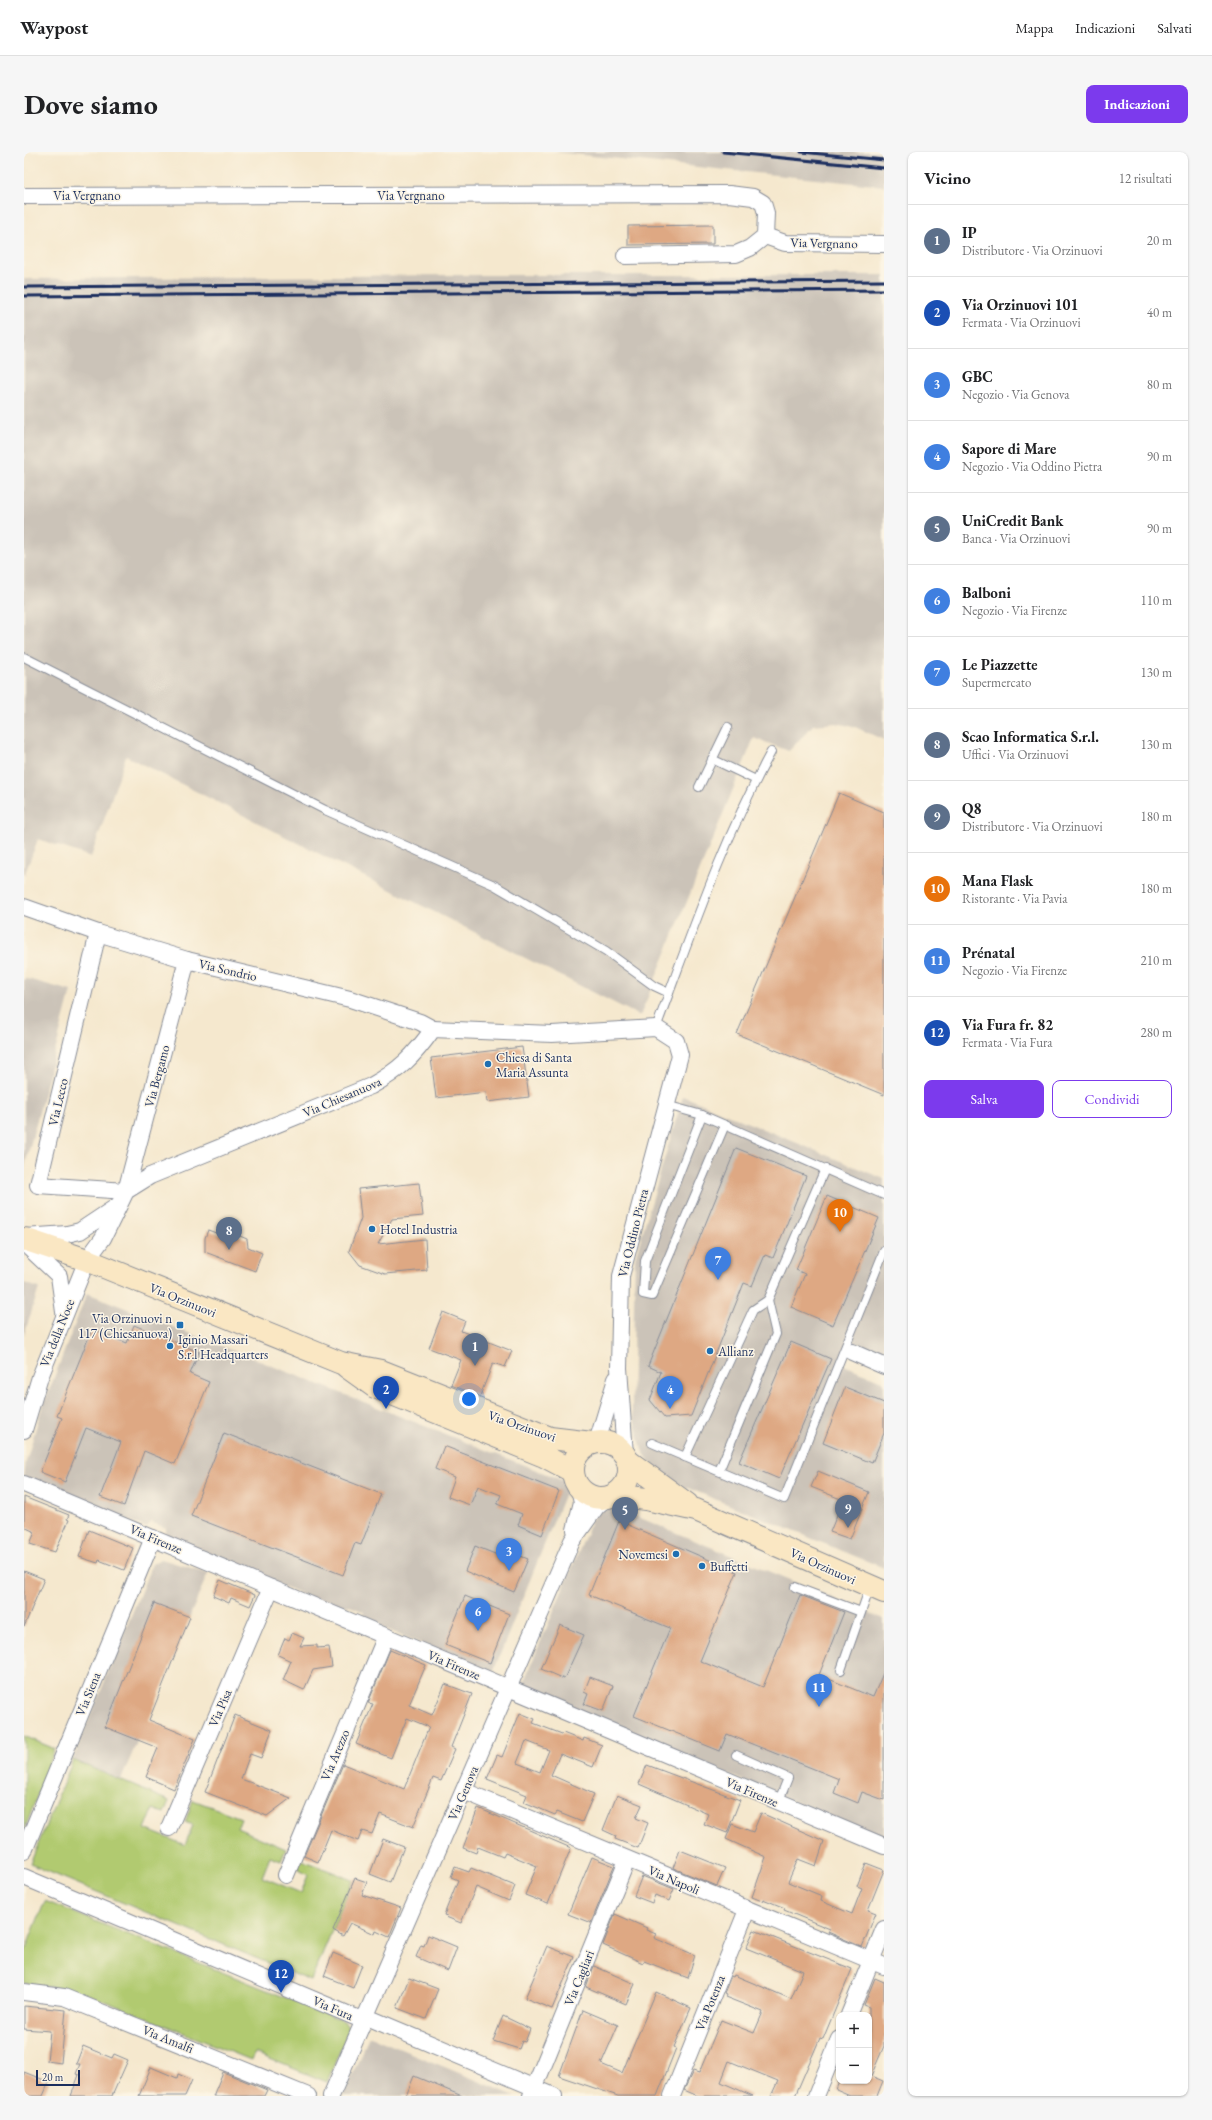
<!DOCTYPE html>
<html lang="it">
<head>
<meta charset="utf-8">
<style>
  body { margin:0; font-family:"EB Garamond",serif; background:#f6f6f6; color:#202124 }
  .controls { position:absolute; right:12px; bottom:12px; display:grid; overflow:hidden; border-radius:8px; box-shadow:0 1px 3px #0004 }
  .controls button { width:36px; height:36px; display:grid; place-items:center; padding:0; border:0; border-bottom:1px solid #e0e0e0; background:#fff; color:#202124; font:20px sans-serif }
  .scale { position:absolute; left:12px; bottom:10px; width:44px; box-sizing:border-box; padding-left:4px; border:2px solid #1b2f5e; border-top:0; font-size:11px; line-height:14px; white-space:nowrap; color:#1b2f5e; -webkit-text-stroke:3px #fcf5e5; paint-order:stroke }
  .you { position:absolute; left:445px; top:1247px; width:14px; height:14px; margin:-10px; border:3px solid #fff; border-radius:50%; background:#1a73e8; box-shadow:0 0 0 6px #1a73e833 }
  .badge { display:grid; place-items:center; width:26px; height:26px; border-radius:50%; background:#7c3aed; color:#fff; font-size:13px; font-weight:700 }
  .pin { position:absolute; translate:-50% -33px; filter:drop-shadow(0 1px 2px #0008) }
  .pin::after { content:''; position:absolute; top:21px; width:14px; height:12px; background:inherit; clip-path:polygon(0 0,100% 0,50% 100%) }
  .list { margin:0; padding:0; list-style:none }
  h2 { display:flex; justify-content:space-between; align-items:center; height:52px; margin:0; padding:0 16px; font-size:17px }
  h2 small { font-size:13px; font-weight:400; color:#757577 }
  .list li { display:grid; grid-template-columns:26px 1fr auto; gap:12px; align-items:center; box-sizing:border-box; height:72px; padding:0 16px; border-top:1px solid #e0e0e0 }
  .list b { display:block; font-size:15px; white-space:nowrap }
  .list p { margin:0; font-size:13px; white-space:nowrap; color:#757577 }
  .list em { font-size:13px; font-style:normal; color:#757577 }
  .actions { display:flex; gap:8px; padding:12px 16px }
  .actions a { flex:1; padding:9px 0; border:1px solid #7c3aed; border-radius:8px; text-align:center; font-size:14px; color:#7c3aed }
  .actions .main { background:#7c3aed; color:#fff }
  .map { position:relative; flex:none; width:860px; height:1944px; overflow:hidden; border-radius:8px }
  header { display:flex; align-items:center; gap:24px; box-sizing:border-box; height:56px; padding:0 20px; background:#fff; border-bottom:1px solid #e0e0e0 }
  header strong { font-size:19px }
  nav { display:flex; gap:22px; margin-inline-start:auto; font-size:14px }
  .intro { display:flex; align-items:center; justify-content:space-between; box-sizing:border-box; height:96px; padding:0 24px }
  h1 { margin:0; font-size:28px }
  .button { padding:10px 18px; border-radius:8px; background:#7c3aed; color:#fff; font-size:14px; font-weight:700 }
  main { display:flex; gap:24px; padding:0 24px }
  aside { flex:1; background:#fff; border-radius:8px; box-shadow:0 1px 3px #0004 }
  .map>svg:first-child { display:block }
  .industrial { fill:#cbc3b8 }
  .green { fill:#b1ca6f; stroke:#667c66 }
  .building { fill:#dea883; fill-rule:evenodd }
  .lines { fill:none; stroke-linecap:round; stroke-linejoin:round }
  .service-casing { stroke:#888c96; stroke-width:10 }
  .minor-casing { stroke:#888c96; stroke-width:18 }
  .secondary-casing { stroke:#888c96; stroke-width:24 }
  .service { stroke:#fff; stroke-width:8 }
  .minor { stroke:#fff; stroke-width:16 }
  .secondary { stroke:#fae7c3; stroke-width:22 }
  .rail { stroke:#1b2f5e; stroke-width:3 }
  .poi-dot { fill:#1f6fb2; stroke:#fcf5e5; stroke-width:1.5 }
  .labels { text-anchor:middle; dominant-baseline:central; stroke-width:3; stroke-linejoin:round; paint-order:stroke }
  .street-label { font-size:13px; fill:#1b2f5e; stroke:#fcf5e5 }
  .poi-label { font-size:13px; fill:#1b2f5e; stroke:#fcf5e5; text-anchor:start }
</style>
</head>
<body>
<header>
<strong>Waypost</strong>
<nav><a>Mappa</a><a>Indicazioni</a><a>Salvati</a></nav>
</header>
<div class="intro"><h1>Dove siamo</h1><a class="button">Indicazioni</a></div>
<main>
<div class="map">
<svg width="860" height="1944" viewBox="0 0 860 1944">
  <rect width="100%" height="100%" fill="#fcf5e5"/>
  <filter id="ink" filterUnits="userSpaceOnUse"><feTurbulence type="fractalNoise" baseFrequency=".025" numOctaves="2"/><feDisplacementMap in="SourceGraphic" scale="8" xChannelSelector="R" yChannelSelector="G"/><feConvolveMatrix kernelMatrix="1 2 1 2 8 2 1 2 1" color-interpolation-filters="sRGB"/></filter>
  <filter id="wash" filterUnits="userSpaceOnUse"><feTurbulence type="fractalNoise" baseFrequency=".012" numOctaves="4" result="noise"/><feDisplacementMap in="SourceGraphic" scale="16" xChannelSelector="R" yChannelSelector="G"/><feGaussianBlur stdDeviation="0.9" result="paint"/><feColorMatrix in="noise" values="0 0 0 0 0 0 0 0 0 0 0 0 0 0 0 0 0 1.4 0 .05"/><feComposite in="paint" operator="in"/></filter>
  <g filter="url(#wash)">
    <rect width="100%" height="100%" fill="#f5e8ce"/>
    <g class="industrial">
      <polygon points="529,0 860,0 860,34 781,26"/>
      <polygon points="424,123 860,123 860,588 831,575 812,571 789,573 765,599 730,586 616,864 102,604 67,705 14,687 0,724 0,127"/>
      <polygon points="0,826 47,839 0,1017"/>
      <polygon points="659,944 860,1027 860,1201 852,1205 826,1194 818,1212 860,1230 860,1416 654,1332 632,1319 618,1298 608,1259 611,1106"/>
      <polygon points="0,1131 15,1136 0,1183"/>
      <polygon points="63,1141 545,1331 469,1520 337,1467 340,1460 324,1453 318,1459 142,1384 142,1376 127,1370 123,1376 0,1325 2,1310 16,1262"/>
      <polygon points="580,1351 860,1467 860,1687 497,1536 575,1352"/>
      <polygon points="137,1407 184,1421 97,1628 49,1608 128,1412"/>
      <polygon points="345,1884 491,1944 319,1944"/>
    </g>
    <g class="green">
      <polygon points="0,1584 31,1597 0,1679"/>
      <polygon points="49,1608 145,1649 140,1661 129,1657 121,1677 161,1693 169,1673 161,1670 169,1648 217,1666 213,1676 262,1697 257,1709 246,1705 238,1725 277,1741 284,1723 275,1718 275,1707 329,1728 287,1829 6,1712"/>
      <polygon points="21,1749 320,1869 325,1877 303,1930 231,1901 227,1908 58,1840 0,1831 0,1801"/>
    </g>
    <g id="blocks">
      <g class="building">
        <polygon points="689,73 689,92 604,93 604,74"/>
        <polygon points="815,641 860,660 860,943 713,882"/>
        <polygon points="498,895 505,945 463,950 462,940 412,946 407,906"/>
        <polygon points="712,996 782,1024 749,1106 741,1103 728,1134 720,1131 667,1264 641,1266 626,1248 637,1220 624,1214"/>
        <polygon points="395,1031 399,1064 368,1067 354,1092 401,1087 403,1118 361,1122 336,1113 325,1099 337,1066 334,1037"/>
        <polygon points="803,1044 855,1066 809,1173 767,1155 781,1122 772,1118"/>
        <polygon points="184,1078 200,1084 206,1080 223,1087 224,1095 238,1101 231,1119 181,1100 181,1086"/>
        <polygon points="419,1160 441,1169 437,1179 488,1199 481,1215 469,1211 456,1244 427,1233 437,1208 405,1196"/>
        <polygon points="110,1173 175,1200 166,1222 185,1230 151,1312 120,1299 100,1354 76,1345 97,1290 62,1276 41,1330 16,1320 38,1266 33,1264 68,1177 103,1191"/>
        <polygon points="767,1190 807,1207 755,1327 715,1310"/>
        <polygon points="821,1235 860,1251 860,1281 848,1311 799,1291"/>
        <polygon points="200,1281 357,1342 337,1393 331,1391 319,1423 167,1364"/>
        <polygon points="420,1294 535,1339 518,1383 494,1373 498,1362 473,1352 477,1343 454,1334 446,1353 424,1345 431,1325 411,1317"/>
        <polygon points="794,1319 845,1340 826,1387 806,1380 819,1348 787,1335"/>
        <polygon points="0,1345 45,1363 43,1367 45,1368 31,1400 6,1392 11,1380 0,1375"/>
        <polygon points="595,1369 713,1420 676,1509 739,1535 776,1443 820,1460 795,1523 849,1545 860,1519 860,1648 838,1640 834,1651 810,1641 815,1627 703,1582 696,1599 610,1564 646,1476 565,1443"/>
        <polygon points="65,1378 109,1396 100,1418 75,1408 74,1411 55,1405"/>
        <polygon points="451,1394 476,1404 479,1397 504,1407 490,1440 441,1419"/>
        <polygon points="0,1419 20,1427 0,1475"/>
        <polygon points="196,1428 231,1443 226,1454 207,1446 205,1451 189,1444"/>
        <polygon points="441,1444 485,1462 466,1511 421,1493"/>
        <polygon points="130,1451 166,1465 125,1568 171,1587 150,1637 122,1625 134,1596 81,1575"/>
        <polygon points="536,1473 560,1483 540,1527 517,1517"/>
        <polygon points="268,1481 280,1486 276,1494 293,1493 293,1496 305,1495 308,1515 289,1518 280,1538 259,1528 267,1509 254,1503 261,1486 265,1488"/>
        <polygon points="366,1498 402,1513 385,1553 408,1563 421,1532 448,1542 427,1595 431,1597 417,1629 409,1626 389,1675 356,1662 348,1682 338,1679 334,1689 307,1678 294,1710 280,1704 319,1612 380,1637 405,1575 383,1566 367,1606 332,1592 349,1552 344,1551"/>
        <polygon points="566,1525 589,1534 579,1559 560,1552 564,1542 560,1540"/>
        <path d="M496,1561L511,1567L509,1571L538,1582L539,1581L559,1589L560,1586L578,1593L569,1615L536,1602L527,1623L570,1642L558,1670L533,1660L531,1663L500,1650L503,1643L463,1627L473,1603L478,1605ZM502,1589L525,1598L516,1620L493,1611Z"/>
        <polygon points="211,1563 248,1578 237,1606 226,1602 217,1627 267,1646 243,1664 181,1640"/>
        <polygon points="623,1613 716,1648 703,1681 680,1672 684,1662 615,1632"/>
        <polygon points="593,1643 618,1653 612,1666 624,1671 614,1696 591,1687 592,1684 579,1678"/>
        <polygon points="454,1656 547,1696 524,1752 501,1743 513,1714 481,1701 479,1705 454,1695 452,1701 439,1696"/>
        <polygon points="737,1661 800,1689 792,1714 774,1707 764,1730 798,1744 797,1749 828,1762 838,1736 833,1734 842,1711 860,1718 844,1758 852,1761 838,1795 804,1780 806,1777 760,1758 761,1756 739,1747 738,1749 728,1745 742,1705 702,1687 708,1672 729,1680"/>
        <polygon points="359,1687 380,1695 366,1730 346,1722"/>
        <polygon points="656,1698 701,1716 693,1734 649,1716"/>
        <polygon points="568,1705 590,1714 567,1771 544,1762"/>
        <polygon points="431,1715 445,1720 447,1716 491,1734 485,1749 452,1735 437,1771 422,1765 423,1764 420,1763 434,1728 427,1725"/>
        <polygon points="618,1724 650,1737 645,1749 631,1743 628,1751 610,1744"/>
        <polygon points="331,1726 343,1730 338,1743 377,1756 365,1785 352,1779 351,1782 326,1771 319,1784 309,1778"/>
        <polygon points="591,1762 623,1776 622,1778 632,1782 630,1786 671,1803 664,1826 620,1809 619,1811 579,1793"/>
        <polygon points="730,1778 828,1817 799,1887 796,1886 771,1944 747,1944 754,1929 705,1909 697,1930 729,1944 674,1944 660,1938 669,1919 675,1921 697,1868 730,1881 739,1860 701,1845 702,1842 700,1841 707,1824 709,1825 710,1823 767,1847 779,1819 722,1796"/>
        <polygon points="404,1783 433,1795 424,1819 392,1805 397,1793 400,1794"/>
        <polygon points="523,1794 550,1805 528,1857 501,1846"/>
        <polygon points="309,1801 338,1813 329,1836 300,1824"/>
        <polygon points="570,1814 611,1832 602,1852 562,1835"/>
        <polygon points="385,1826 414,1837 402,1867 373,1856"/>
        <polygon points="851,1826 860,1830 860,1894 847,1924 859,1929 853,1944 826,1944 812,1938 815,1929 845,1929 845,1855 840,1853"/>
        <polygon points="632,1840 667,1856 650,1895 652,1896 633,1944 594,1944 535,1924 559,1858 594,1873 577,1912 598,1921"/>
        <polygon points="0,1854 42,1858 37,1911 23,1909 26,1879 0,1877"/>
        <polygon points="479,1864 506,1877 501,1890 498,1889 495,1897 469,1889"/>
        <polygon points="59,1894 88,1906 90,1902 104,1908 88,1944 47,1944 55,1923 52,1922 56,1912 52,1912"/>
        <polygon points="127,1915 153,1926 154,1922 168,1928 161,1944 115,1944"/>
        <polygon points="0,1920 25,1930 19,1944 0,1944"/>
        <polygon points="199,1920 243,1938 240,1944 189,1944"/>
        <polygon points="390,1924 438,1944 382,1944"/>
      </g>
    </g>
  </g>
  <g filter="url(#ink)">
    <use href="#blocks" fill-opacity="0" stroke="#888c96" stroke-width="1"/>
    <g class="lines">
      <defs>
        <g id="service">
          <polyline points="0,505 301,658 470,733 582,799 630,834 645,841"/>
          <polyline points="688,607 732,628"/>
          <polyline points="675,635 704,575"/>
          <path d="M632,876C667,783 699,688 747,600"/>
          <polyline points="642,953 678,963 860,1043"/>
          <polyline points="678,963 621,1109 619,1142 628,1144 701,973"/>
          <polyline points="628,1291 760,1347 860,1099"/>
          <polyline points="661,1305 729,1158 744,1148 801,1017"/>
          <polyline points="695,1319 752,1182 744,1148"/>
          <polyline points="771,1435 837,1460"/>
          <polyline points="817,1518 846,1435"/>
          <polyline points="712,1603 764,1626 754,1651"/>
        </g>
        <g id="minor">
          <polyline points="0,44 705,42 729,45 739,51 742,61 741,84 726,96 712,102 601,104"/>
          <polyline points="741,84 761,91 860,92"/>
          <polyline points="0,755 74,781 163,808 326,847 396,870 409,877"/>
          <polyline points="74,781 14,1033 102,1039 163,808"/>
          <polyline points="1,1085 43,1082 56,1079 95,1053"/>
          <polyline points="0,1091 35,1124 40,1160"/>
          <polyline points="828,1200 860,1214"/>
          <path d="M0,1278L16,1225L63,1108L79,1086L102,1039L126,1024L347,934C376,918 390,904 409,877L528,882L632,876L652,889L656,903L597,1124L595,1216L601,1303"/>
          <polyline points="573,1290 592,1227"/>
          <polyline points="0,1332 860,1694"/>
          <polyline points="551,1378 558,1350 555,1336"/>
          <polyline points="440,1639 860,1814"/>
          <polyline points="145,1676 247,1436"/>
          <polyline points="0,1699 129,1386"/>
          <polyline points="262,1723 362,1484"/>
          <polyline points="0,1725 333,1866 343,1865 530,1944"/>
          <polyline points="0,1840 40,1845 284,1944"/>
          <polyline points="825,1863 860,1777"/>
          <polyline points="307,1944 548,1389 573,1354 583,1346"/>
          <polyline points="507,1944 603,1708"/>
          <polyline points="648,1944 723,1758"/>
          <polyline points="792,1944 815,1887"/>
        </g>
        <g id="secondary">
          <polyline points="0,1087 63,1108 317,1211 357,1219 526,1286 568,1291"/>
          <polyline points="323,1215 351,1235 520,1304 548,1319"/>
          <circle cx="577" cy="1318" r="28"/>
          <polyline points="604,1309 663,1352"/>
          <polyline points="590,1343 622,1347 672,1358 860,1440"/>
        </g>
      </defs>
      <use href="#service" class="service-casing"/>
      <use href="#minor" class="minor-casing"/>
      <use href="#secondary" class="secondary-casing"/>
      <use href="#service" class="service"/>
      <use href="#minor" class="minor"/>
      <use href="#secondary" class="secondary"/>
      <g class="rail">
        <polyline points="699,0 860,16"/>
        <polyline points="777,0 860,8"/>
        <polyline points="0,135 860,129"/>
        <polyline points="0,144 860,138"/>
      </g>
    </g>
  </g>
  <g class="poi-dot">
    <circle cx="464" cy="912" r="4"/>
    <circle cx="348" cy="1077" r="4"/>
    <rect x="152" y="1169" width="8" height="8" rx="2"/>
    <circle cx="146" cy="1194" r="4"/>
    <circle cx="686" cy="1199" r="4"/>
    <circle cx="652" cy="1402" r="4"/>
    <circle cx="678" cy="1414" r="4"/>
  </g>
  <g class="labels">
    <g class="street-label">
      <text x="63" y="43">Via Vergnano</text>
      <text x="387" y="43">Via Vergnano</text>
      <text transform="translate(800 91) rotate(1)">Via Vergnano</text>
      <text transform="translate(204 818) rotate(13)">Via Sondrio</text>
      <text transform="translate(133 924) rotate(-75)">Via Bergamo</text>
      <text transform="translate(318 945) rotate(-23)">Via Chiesanuova</text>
      <text transform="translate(34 950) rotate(-77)">Via Lecco</text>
      <text transform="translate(609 1081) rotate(-76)">Via Oddino Pietra</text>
      <text transform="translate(159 1148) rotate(22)">Via Orzinuovi</text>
      <text transform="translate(33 1181) rotate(-68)">Via della Noce</text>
      <text transform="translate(498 1274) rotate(19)">Via Orzinuovi</text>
      <text transform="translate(132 1387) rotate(23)">Via Firenze</text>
      <text transform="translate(799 1414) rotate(24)">Via Orzinuovi</text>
      <text transform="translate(430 1513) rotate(23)">Via Firenze</text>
      <text transform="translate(64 1542) rotate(-68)">Via Siena</text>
      <text transform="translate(196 1556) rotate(-67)">Via Pisa</text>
      <text transform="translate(311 1603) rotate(-67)">Via Arezzo</text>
      <text transform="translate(728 1640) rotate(23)">Via Firenze</text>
      <text transform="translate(439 1641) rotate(-67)">Via Genova</text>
      <text transform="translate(650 1728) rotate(23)">Via Napoli</text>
      <text transform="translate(555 1826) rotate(-68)">Via Cagliari</text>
      <text transform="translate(686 1851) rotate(-68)">Via Potenza</text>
      <text transform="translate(309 1856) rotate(23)">Via Fura</text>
      <text transform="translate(144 1887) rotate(22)">Via Amalfi</text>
    </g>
    <g class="poi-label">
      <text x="472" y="905">Chiesa di Santa<tspan x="472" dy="15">Maria Assunta</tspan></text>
      <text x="356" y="1077">Hotel Industria</text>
      <text x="148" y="1166" text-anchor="end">Via Orzinuovi n<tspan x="148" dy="15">117 (Chiesanuova)</tspan></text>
      <text x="154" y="1187">Iginio Massari<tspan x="154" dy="15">S.r.l Headquarters</tspan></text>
      <text x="694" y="1199">Allianz</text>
      <text x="644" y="1402" text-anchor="end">Novemesi</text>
      <text x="686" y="1414">Buffetti</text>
    </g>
  </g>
</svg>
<div class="controls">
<button>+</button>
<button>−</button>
</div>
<div class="scale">20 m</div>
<div class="you"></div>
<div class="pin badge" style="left:451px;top:1214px;background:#5c6f8a">1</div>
<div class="pin badge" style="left:362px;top:1257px;background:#1a4fb4">2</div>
<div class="pin badge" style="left:485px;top:1419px;background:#3f7fe0">3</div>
<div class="pin badge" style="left:646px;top:1257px;background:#3f7fe0">4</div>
<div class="pin badge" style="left:601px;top:1378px;background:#5c6f8a">5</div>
<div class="pin badge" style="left:454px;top:1479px;background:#3f7fe0">6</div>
<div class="pin badge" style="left:694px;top:1128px;background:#3f7fe0">7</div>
<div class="pin badge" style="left:205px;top:1098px;background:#5c6f8a">8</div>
<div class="pin badge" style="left:824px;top:1376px;background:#5c6f8a">9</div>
<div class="pin badge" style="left:816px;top:1080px;background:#e8710a">10</div>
<div class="pin badge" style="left:795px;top:1555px;background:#3f7fe0">11</div>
<div class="pin badge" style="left:257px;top:1841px;background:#1a4fb4">12</div>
</div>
<aside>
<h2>Vicino<small>12 risultati</small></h2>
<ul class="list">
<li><span class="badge" style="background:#5c6f8a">1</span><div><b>IP</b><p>Distributore · Via Orzinuovi</p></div><em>20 m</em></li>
<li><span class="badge" style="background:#1a4fb4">2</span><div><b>Via Orzinuovi 101</b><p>Fermata · Via Orzinuovi</p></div><em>40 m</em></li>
<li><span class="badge" style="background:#3f7fe0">3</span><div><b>GBC</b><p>Negozio · Via Genova</p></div><em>80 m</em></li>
<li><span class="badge" style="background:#3f7fe0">4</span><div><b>Sapore di Mare</b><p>Negozio · Via Oddino Pietra</p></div><em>90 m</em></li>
<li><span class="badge" style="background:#5c6f8a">5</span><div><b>UniCredit Bank</b><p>Banca · Via Orzinuovi</p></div><em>90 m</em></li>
<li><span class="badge" style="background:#3f7fe0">6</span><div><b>Balboni</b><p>Negozio · Via Firenze</p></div><em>110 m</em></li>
<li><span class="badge" style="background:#3f7fe0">7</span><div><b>Le Piazzette</b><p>Supermercato</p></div><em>130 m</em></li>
<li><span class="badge" style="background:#5c6f8a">8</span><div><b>Scao Informatica S.r.l.</b><p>Uffici · Via Orzinuovi</p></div><em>130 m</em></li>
<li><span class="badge" style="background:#5c6f8a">9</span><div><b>Q8</b><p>Distributore · Via Orzinuovi</p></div><em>180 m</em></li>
<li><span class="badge" style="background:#e8710a">10</span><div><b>Mana Flask</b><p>Ristorante · Via Pavia</p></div><em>180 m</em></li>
<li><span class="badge" style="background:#3f7fe0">11</span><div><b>Prénatal</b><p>Negozio · Via Firenze</p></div><em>210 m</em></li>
<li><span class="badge" style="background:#1a4fb4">12</span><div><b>Via Fura fr. 82</b><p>Fermata · Via Fura</p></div><em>280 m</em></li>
</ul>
<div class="actions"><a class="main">Salva</a><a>Condividi</a></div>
</aside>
</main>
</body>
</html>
